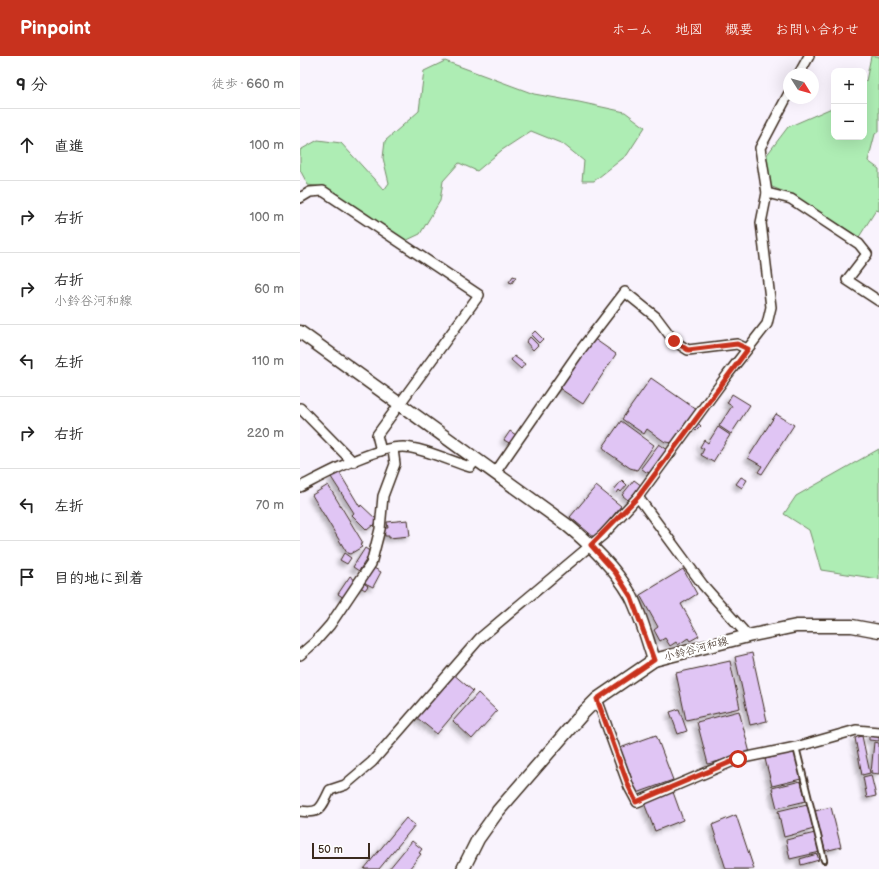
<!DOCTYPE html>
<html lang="ja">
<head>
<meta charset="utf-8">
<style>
  body { margin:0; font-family:"Balsamiq Sans","Klee One",sans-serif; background:#f2f2f2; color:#222 }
  .controls { position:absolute; right:12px; top:12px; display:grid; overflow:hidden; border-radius:8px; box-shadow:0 4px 16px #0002 }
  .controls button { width:36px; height:36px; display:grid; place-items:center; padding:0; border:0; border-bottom:1px solid #e0e0e0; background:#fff; color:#222; font:20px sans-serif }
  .compass { position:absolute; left:483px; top:12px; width:36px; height:36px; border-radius:50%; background:#fff; box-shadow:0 4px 16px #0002; rotate:127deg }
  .scale { position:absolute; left:12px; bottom:10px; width:58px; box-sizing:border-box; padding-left:4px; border:2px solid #3b2a1e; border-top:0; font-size:11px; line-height:14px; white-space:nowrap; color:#3b2a1e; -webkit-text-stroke:3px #fff; paint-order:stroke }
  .stop { position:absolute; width:12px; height:12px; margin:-9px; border:3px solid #c8321e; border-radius:50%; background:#fff }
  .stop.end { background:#c8321e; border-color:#fff; box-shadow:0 1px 4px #0008 }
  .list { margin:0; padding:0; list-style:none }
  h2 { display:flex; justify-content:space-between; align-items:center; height:52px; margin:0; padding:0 16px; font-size:17px }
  h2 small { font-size:13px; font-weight:400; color:#767676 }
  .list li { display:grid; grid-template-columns:26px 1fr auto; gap:12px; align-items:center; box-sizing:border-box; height:72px; padding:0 16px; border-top:1px solid #e0e0e0 }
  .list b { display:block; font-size:15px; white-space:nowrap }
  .list p { margin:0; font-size:13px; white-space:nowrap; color:#767676 }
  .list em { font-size:13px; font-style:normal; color:#767676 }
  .icon { flex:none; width:22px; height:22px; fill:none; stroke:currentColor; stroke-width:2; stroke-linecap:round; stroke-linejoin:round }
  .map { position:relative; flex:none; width:579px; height:813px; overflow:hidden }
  header { display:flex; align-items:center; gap:24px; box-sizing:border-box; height:56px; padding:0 20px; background:#c8321e; color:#fff }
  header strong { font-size:19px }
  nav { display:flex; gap:22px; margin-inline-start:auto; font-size:14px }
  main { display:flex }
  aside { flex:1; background:#fff }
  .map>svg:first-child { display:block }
  .green { fill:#aeedb4; stroke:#748c69 }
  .building { fill:#e0c5f4; stroke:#3b2a1e; filter:url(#shadow) }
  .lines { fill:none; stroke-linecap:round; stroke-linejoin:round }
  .lane-casing { stroke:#3b2a1e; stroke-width:8 }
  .street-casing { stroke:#3b2a1e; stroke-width:12 }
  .secondary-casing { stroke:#3b2a1e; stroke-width:15 }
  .lane { stroke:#fff; stroke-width:4.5 }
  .street { stroke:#fff; stroke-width:9 }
  .secondary { stroke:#fff; stroke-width:12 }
  .route { stroke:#c8321e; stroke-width:5 }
  .labels { text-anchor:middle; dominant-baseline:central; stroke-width:4; stroke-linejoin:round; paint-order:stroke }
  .street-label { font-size:11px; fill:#3b2a1e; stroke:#fff }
</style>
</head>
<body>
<header>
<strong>Pinpoint</strong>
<nav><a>ホーム</a><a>地図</a><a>概要</a><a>お問い合わせ</a></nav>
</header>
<main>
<aside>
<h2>9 分<small>徒歩 · 660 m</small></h2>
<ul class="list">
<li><svg class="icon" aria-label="ahead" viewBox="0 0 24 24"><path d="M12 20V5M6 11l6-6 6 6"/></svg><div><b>直進</b></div><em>100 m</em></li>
<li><svg class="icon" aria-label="right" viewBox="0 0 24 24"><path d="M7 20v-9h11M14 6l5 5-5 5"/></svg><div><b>右折</b></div><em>100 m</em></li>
<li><svg class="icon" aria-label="right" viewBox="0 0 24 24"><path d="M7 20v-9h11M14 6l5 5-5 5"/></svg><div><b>右折</b><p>小鈴谷河和線</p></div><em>60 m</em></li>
<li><svg class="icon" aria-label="left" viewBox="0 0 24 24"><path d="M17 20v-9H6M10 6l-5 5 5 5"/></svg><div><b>左折</b></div><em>110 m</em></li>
<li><svg class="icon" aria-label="right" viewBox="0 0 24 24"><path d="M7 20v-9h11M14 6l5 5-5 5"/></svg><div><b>右折</b></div><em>220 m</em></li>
<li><svg class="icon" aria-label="left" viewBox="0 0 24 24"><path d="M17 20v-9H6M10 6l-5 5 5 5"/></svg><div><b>左折</b></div><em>70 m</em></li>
<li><svg class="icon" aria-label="arrive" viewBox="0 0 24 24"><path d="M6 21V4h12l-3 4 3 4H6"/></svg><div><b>目的地に到着</b></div></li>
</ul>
</aside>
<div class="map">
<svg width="579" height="813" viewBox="0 0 579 813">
  <defs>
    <filter id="shadow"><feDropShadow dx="-3.5" dy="3.5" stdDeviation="2" flood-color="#0004"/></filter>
  </defs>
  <rect width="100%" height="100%" fill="#f9f3fd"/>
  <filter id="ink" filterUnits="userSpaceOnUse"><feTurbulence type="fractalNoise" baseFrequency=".025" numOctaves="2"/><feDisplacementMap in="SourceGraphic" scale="8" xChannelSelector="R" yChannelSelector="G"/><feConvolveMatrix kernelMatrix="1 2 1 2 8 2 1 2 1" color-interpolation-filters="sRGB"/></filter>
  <g filter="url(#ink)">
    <g class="green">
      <polygon points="571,0 579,0 579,75 575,78 568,105 579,113 579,155 576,154 559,181 494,140 470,130 466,100 488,71 534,51 534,81 564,81 564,27 566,25"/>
      <polygon points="145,5 234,38 279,46 325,56 345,71 327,99 294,125 282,125 284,105 263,88 231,75 202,94 177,115 159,107 143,125 140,145 120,178 103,186 23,131 8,129 0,114 0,94 18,84 41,87 84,134 89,127 83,102 85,85 119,55 124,15"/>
      <polygon points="579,393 579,523 521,514 509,474 484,458 496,440"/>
    </g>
    <g class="building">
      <polygon points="213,220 216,221 212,227 209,226"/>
      <polygon points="235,275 243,283 239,287 231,279"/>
      <polygon points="230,281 238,289 233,294 226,286"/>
      <polygon points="293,282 316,298 283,348 259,332"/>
      <polygon points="214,300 225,308 221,313 211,304"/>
      <polygon points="351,322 397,354 374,387 365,386 347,373 344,378 322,363"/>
      <polygon points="432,338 450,349 431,378 419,370 432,350 427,347"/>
      <polygon points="476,358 494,369 462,418 458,416 462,410 448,402"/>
      <polygon points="321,365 354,389 337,414 330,412 307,396 303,391"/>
      <polygon points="398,367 401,370 396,375 394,373"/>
      <polygon points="418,371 430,379 413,406 401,399 404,393 400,391 404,384 408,387"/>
      <polygon points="210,375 216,379 211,388 204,384"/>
      <polygon points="359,388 368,394 352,417 346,416 341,412"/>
      <polygon points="39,416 60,451 61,449 77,464 74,470 73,469 67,474 52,459 54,457 31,421"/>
      <polygon points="441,421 447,424 442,432 436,428"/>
      <polygon points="322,424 327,429 321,436 319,434 317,437 314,434"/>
      <polygon points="334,424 342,430 329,445 322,439"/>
      <polygon points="28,429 63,487 60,489 62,491 50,498 47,497 12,439"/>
      <polygon points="296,430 321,450 295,482 270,461"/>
      <polygon points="108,464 110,480 89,482 89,480 85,480 84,472 88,472 87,466"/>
      <polygon points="65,492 71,496 59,515 53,511"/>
      <polygon points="44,497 51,502 47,508 40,504"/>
      <polygon points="72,511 81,516 73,531 63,526"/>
      <polygon points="383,513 397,538 381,548 399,580 390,585 388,582 378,589 376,586 370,590 365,582 360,585 354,574 358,571 340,539"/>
      <polygon points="50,520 55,524 44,542 38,538"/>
      <polygon points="62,526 68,530 65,534 59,530"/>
      <polygon points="452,597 467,665 450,669 435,601"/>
      <polygon points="430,605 440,652 386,664 376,617"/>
      <polygon points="152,617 173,635 137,678 116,661"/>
      <polygon points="178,637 197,655 172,683 153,665"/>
      <polygon points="379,653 387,675 378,678 370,656"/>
      <polygon points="439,655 450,697 408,708 397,666"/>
      <polygon points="569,678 579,679 579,685 569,684"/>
      <polygon points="356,679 373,724 337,737 320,692"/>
      <polygon points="562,680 570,717 562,719 555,682"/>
      <polygon points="574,686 579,687 579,718 571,717"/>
      <polygon points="495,696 501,723 472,730 465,703"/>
      <polygon points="571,719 576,740 567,742 563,721"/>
      <polygon points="501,725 506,745 477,752 472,732"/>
      <polygon points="373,736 383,764 355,775 344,747"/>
      <polygon points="507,748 514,773 484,781 478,755"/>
      <polygon points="531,751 541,791 525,795 515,755"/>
      <polygon points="436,759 454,813 426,813 412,769"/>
      <polygon points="106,762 115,769 79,813 64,813"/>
      <polygon points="515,777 520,796 490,803 486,784"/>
      <polygon points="112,785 122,793 119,797 121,798 109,813 89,813"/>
      <polygon points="517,798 519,804 501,809 500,803"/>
    </g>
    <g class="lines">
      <defs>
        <polyline id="lane" points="496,691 524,804"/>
        <g id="street">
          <polyline points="499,18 509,0"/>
          <polyline points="467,137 491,143 559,188 567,198 547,224 579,245"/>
          <polyline points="0,142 10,136 23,135 179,239 77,379 81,395"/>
          <polyline points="0,352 53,406"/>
          <polyline points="195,417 279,296 325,236 356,261 374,285 388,294 437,288 447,293"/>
          <path d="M0,431C26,418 74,391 103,391C120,391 153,406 170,411L176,404"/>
          <polyline points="338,441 403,529 448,580"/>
          <polyline points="0,599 15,586 30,569 71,508 80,473 83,440 95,408 93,393"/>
          <polyline points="297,643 329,731 337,746 438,703 496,691 556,674 579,676"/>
          <path d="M0,755C21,758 21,752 30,734L45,729L72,706L180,582L303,479L338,441L428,318L467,268L471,251L461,167L467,137L460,92L489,37"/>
        </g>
        <g id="secondary">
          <path d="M0,276L267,469C292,490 315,512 331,540C341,560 347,583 354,604"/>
          <polyline points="163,813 178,783 198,755 283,657 297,643 354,604 448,580 496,570 552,570 579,575"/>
        </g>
      </defs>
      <use href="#lane" class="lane-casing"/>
      <use href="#street" class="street-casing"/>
      <use href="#secondary" class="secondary-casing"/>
      <use href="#lane" class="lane"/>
      <use href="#street" class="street"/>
      <use href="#secondary" class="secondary"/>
    </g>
  </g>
  <g class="lines" filter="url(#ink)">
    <polyline class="route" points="374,285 388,294 437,288 448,293 338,441 291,489 315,516 331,541 354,604 297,643 329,731 336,746 438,703"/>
  </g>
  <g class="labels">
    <g class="street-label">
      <text transform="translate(396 593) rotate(-15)">小鈴谷河和線</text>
    </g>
  </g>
</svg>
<div class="controls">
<button>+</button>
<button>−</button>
</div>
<svg class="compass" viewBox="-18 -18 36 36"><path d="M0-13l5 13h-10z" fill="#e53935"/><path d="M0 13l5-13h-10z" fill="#767676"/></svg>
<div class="scale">50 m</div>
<div class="stop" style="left:438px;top:703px"></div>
<div class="stop end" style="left:374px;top:285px"></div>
</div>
</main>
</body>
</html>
